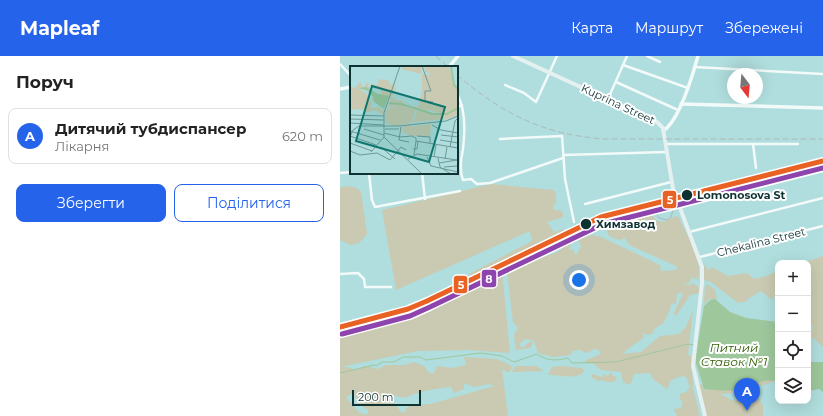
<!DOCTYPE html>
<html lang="uk">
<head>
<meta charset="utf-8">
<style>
  body { margin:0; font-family:Montserrat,sans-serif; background:#f2f2f2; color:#222 }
  .controls { position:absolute; right:12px; bottom:12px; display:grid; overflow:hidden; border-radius:8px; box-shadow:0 4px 16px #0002 }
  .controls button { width:36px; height:36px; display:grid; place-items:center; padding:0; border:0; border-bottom:1px solid #e0e0e0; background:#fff; color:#222; font:20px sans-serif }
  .compass { position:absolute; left:387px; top:12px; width:36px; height:36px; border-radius:50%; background:#fff; box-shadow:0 4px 16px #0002; rotate:164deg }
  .scale { position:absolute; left:12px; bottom:10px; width:69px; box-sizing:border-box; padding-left:4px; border:2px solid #0e3232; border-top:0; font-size:11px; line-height:14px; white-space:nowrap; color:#0e3232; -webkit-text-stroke:3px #fff; paint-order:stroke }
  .you { position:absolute; left:239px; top:224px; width:14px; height:14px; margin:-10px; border:3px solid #fff; border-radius:50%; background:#1a73e8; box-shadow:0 0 0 6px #1a73e833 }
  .badge { display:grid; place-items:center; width:26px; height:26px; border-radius:50%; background:#2563eb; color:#fff; font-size:13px; font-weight:700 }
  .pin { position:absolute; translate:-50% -33px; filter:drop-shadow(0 1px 2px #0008) }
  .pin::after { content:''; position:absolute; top:21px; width:14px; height:12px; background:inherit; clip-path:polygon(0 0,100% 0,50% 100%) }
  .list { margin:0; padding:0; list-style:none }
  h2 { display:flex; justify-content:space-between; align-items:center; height:52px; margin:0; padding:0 16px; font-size:17px }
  h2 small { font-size:13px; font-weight:400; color:#767676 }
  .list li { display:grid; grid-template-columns:26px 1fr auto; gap:12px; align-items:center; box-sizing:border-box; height:56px; margin:0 8px 8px; padding:0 8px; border:1px solid #e0e0e0; border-radius:8px }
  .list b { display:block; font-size:15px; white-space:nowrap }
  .list p { margin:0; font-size:13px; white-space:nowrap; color:#767676 }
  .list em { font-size:13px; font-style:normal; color:#767676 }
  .actions { display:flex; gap:8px; padding:12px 16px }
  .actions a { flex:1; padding:9px 0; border:1px solid #2563eb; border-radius:8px; text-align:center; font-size:14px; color:#2563eb }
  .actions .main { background:#2563eb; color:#fff }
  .icon { flex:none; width:22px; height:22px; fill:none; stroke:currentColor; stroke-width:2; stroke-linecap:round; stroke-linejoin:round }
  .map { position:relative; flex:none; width:483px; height:360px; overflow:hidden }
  header { display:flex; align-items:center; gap:24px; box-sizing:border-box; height:56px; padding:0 20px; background:#2563eb; color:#fff }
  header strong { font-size:19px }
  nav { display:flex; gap:22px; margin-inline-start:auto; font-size:14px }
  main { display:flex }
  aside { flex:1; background:#fff }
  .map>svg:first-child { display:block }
  .green { fill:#c9cab1; fill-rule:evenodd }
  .water { fill:#9ec79c }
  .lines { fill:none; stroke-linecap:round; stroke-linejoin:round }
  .stream { stroke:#9ec79c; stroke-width:1 }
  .minor { stroke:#f3fafa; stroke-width:2.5 }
  .tertiary { stroke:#f3fafa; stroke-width:3.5 }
  .secondary { stroke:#e5f0f0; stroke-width:4 }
  .tram { stroke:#adb9b9; stroke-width:1 }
  .rail { stroke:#adb9b9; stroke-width:1; stroke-dasharray:6 3; stroke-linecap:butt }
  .tram-1-casing { stroke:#fff; stroke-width:8 }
  .tram-2-casing { stroke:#fff; stroke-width:8 }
  .tram-1 { stroke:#e76223; stroke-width:5 }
  .tram-2 { stroke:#8e44ad; stroke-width:5 }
  .stop-dot { fill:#0e3232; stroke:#fff; stroke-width:1.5 }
  .labels { text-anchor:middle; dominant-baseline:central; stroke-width:4; stroke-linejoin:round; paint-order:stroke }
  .street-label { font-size:11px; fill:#0e3232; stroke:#fff }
  .stop-label { font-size:11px; font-weight:bold; fill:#0e3232; stroke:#fff; text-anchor:start }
  .water-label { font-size:12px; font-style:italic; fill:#2f5c00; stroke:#fff }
  .inset-river { fill:none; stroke:#9ec79c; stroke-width:2 }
  .inset-road { fill:none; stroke:#6f9999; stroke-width:1 }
  .view { fill:#0f766e; fill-opacity:0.15; stroke:#0f766e; stroke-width:2 }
  .inset-edge { fill:none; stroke:#0e3232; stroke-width:2 }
  .line-badge { stroke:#fff; stroke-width:1.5 }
  .badge-label { font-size:11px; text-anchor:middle; font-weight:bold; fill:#fff }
</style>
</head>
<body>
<header>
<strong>Mapleaf</strong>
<nav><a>Карта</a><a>Маршрут</a><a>Збережені</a></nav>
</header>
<main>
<aside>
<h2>Поруч<small></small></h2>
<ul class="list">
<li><span class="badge">A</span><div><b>Дитячий тубдиспансер</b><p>Лікарня</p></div><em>620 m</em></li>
</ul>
<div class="actions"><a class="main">Зберегти</a><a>Поділитися</a></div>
</aside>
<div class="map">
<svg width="483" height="360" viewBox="0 0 483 360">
  <rect width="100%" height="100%" fill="#b0dddd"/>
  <g class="green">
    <polygon points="151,128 213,134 216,136 216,148 213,149 213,154 220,154 223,157 223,161 207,166 214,176 223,173 222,175 132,220 129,218 192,185 190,175 56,234 42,154"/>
    <polygon points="7,130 17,132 21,136 27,178 19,187 11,189 0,184 0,132"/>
    <path d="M308,151L313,153L314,162C323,171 328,161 338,160C346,178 363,203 358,224L352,221L349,227L343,228L350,229L352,227L359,231V237L350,239L336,260L334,257L343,238L341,236L337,238L336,248L332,247C328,257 326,269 315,272L313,277L308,279L303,277L304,281C297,288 289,290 283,298L301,296L320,280L339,278L346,271L353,254L348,298L351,301L353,331L347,338L353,332L360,360H337L334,353L341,352L343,345L340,344V338L346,336L350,331L346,321L342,320L331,324L327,333L313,323L310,317L294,318L290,329L283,326L281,316L261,314L254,308L245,307L246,304L261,298L259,294L254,293L247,297L240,294L233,295L230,299L213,301L198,297L194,285L186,283L180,287V290L182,292L191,285L193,287L190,292L176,294L174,279L178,272L173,266L167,214L218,196L222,193L223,189L231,188L229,193L233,194L236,199L241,191L238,183L252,179L261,181L320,209L321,215L337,214L336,210L289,189L285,182L279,184L269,180L266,172L219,187L217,185L265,163Z"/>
    <polygon points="483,200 483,291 471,280 473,271 468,264 468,207 463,207"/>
    <polygon points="362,208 365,209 367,213 370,214 372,211 388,220 407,217 414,223 427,220 438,215 438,233 432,244 421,235 409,242 407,245 398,247 371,226 364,224"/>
    <path d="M162,216L170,297L129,294L78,295L0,311H8L16,314L25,310L38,313L46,309H65L74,306L84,310L89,317H94L97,310L112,312L126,309L124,301L157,303L172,310L170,316H167L162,313L168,360H0V280L69,262ZM124,327L134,331L150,328L154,330L91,348L72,349L66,352V356H61L47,338L66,342C73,336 100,332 111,331L114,337L124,333ZM13,336L19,348L28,354V358C17,360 14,348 6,342Z"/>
    <polygon points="367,228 375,234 377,243 369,243 364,248 365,230"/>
    <polygon points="175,310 196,310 204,315 172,316"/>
    <path d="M221,310L242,312L244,315C237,325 219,318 208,319L212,311Z"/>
    <polygon points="271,316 273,320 277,321 274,326 267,326 263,324 259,325 251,321 252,318 262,321 264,318 268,320"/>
    <polygon points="414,318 436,325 397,337 380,338 394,345 406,341 407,337 414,336 423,349 423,360 365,360 358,328 361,328 367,335 368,333"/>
  </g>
  <g class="water">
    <path d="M375,243L390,256L406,262L438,266V327C427,319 413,331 402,333C389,336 376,334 364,333L355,304L364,250L370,244Z"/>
    <polygon points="468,306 483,306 483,336 479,333 468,335"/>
  </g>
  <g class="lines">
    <path class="stream" d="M0,317L34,309L36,310L42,306H54L63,301H80L86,304L141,297L162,300L174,306L197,298C207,305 216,305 228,302L232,307L276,306L348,288L354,289"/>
    <g class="minor">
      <polyline points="307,0 320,6"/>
      <polyline points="0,8 11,20"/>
      <polyline points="283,9 348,32"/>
      <polyline points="355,11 483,18"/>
      <polyline points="276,26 338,54"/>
      <polyline points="165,29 184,37 196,46 217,0"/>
      <path d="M117,38C126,53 125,76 123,93C121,102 119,114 123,124L131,123L137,128L150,127L223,102"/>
      <polyline points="268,43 287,0"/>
      <polyline points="117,51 122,49"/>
      <polyline points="160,83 222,80 225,123 234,166"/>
      <polyline points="326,88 458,88"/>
      <polyline points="413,88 416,112"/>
      <polyline points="223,99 326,96"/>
      <polyline points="0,117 11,116"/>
      <polyline points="29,117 32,144 35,151 120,135"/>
      <polyline points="82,117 85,143"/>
      <polyline points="245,148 331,126"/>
      <polyline points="339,149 483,113"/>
      <polyline points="349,176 483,142"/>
      <polyline points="360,201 483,170"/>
      <polyline points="0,218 18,217 24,223 25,231 51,231"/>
    </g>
    <g class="tertiary">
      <polyline points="109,11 118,0"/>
      <polyline points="0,33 11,31"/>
      <polyline points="341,48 483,52"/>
      <path d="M323,75C339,65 353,18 358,0"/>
    </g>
    <polyline class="secondary" points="173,0 317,66 323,72 333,133 362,211 362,227 353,310 365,360"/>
    <polyline class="tram" points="304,148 313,152 319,162 327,164 331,161 333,154 328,146 324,145"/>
    <g class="rail">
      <polyline points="96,0 108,11"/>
      <path d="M117,19C163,58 204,79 265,83H483"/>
    </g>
    <defs>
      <polyline id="tram-1" points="0,271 68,253 87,245 261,161 483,105"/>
      <polyline id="tram-2" points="2,278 70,260 90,251 263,168 483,112"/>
    </defs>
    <use href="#tram-1" class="tram-1-casing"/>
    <use href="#tram-2" class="tram-2-casing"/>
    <use href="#tram-1" class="tram-1"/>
    <use href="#tram-2" class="tram-2"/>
  </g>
  <g class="stop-dot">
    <circle cx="347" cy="139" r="6"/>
    <circle cx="246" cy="168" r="6"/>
  </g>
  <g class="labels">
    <g class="street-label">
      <text transform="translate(278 48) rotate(25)">Kuprina Street</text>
      <text transform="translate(421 186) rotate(-14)">Chekalina Street</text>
    </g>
    <g class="stop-label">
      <text x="357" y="139">Lomonosova St</text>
      <text x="256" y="168">Химзавод</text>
    </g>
    <g class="water-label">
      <text x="394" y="291">Питний<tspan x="394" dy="14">Ставок №1</tspan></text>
    </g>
  </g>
  <g transform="translate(10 10)">
    <rect width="108" height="108" fill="#b0dddd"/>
    <path d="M51,0H71V8L51,3ZM73,0H99L104,20L108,23V48L104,51L102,48L103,51L99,53L64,56L67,44L80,48H91L79,44L74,45L62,39L68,41L72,25V8L79,9L101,46L79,9L81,8L76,6ZM29,13L40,15V20L42,16L41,20L44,17L47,19H44L46,23L41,32L44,31L46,34H50L62,39L52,36L55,39L53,40L65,44L63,56L46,60L35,57V44L49,39L37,42L40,36V24L39,31L29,30L27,28L32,27L30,21L26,23L22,19L17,18L20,22L18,24L8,23L16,27L20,33L23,32L24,35L19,34L22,37L21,42L30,41L32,45L35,43L33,49L26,44L13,47V44L10,43L0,44V21L5,22L10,16L14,23L16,17L28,19ZM69,57L58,61L81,58L80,71L62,70L52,66L53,60Z" fill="#c9cab1"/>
    <path d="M16,21L28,28L39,30L34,43L24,36L23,31L18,25L9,22Z" fill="#9ec79c"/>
    <path class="inset-river" d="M101,0L104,19L108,23M39,37L51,38L83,48H97L108,42"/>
    <path class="inset-road" d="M50,0L34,47V71L72,108M72,0L81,25H75V35L83,36M0,49L34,50M0,53L34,54M0,57L34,59M82,59L91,64L108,67M51,61L49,74L59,76M14,63L34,69M35,63H49M0,65L30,74M34,67L50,71M91,69L108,71M0,70L26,79M67,70L80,71V77M0,71L3,64L9,60H49L96,55L108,50M50,71L62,70L66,72V75M90,74L108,77M66,75L108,82M0,77L22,85M31,81L45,93M100,81L105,55L108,52M63,83H67L68,75M0,85L10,89L27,87L40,94L51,81L56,84M21,86L34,71M64,89L66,75M77,91L81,100L108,106M84,91L86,79M88,92L90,101L101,108M58,93L67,88L107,94M95,93L97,81M89,97L107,94M94,101L107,100"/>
    <path class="view" d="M22,20L95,41L79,96L6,75Z"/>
    <rect width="108" height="108" class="inset-edge"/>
  </g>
  <g class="line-badge">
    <rect x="322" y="134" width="15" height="19" rx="4" fill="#e76223"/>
    <rect x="141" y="213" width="16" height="19" rx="4" fill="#8e44ad"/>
    <rect x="113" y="219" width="15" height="19" rx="4" fill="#e76223"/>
  </g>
  <g class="badge-label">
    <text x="330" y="148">5</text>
    <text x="149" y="227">8</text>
    <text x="121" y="233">5</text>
  </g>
</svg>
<div class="controls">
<button>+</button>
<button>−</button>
<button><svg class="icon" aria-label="locate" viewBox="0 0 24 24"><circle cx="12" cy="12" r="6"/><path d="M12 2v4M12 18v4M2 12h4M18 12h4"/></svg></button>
<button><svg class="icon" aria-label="layers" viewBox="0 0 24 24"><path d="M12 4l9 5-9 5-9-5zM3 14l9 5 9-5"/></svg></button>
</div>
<svg class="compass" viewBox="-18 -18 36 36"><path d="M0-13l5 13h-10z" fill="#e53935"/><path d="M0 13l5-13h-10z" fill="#767676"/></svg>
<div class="scale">200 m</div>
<div class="you"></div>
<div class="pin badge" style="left:407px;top:355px">A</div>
</div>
</main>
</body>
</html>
